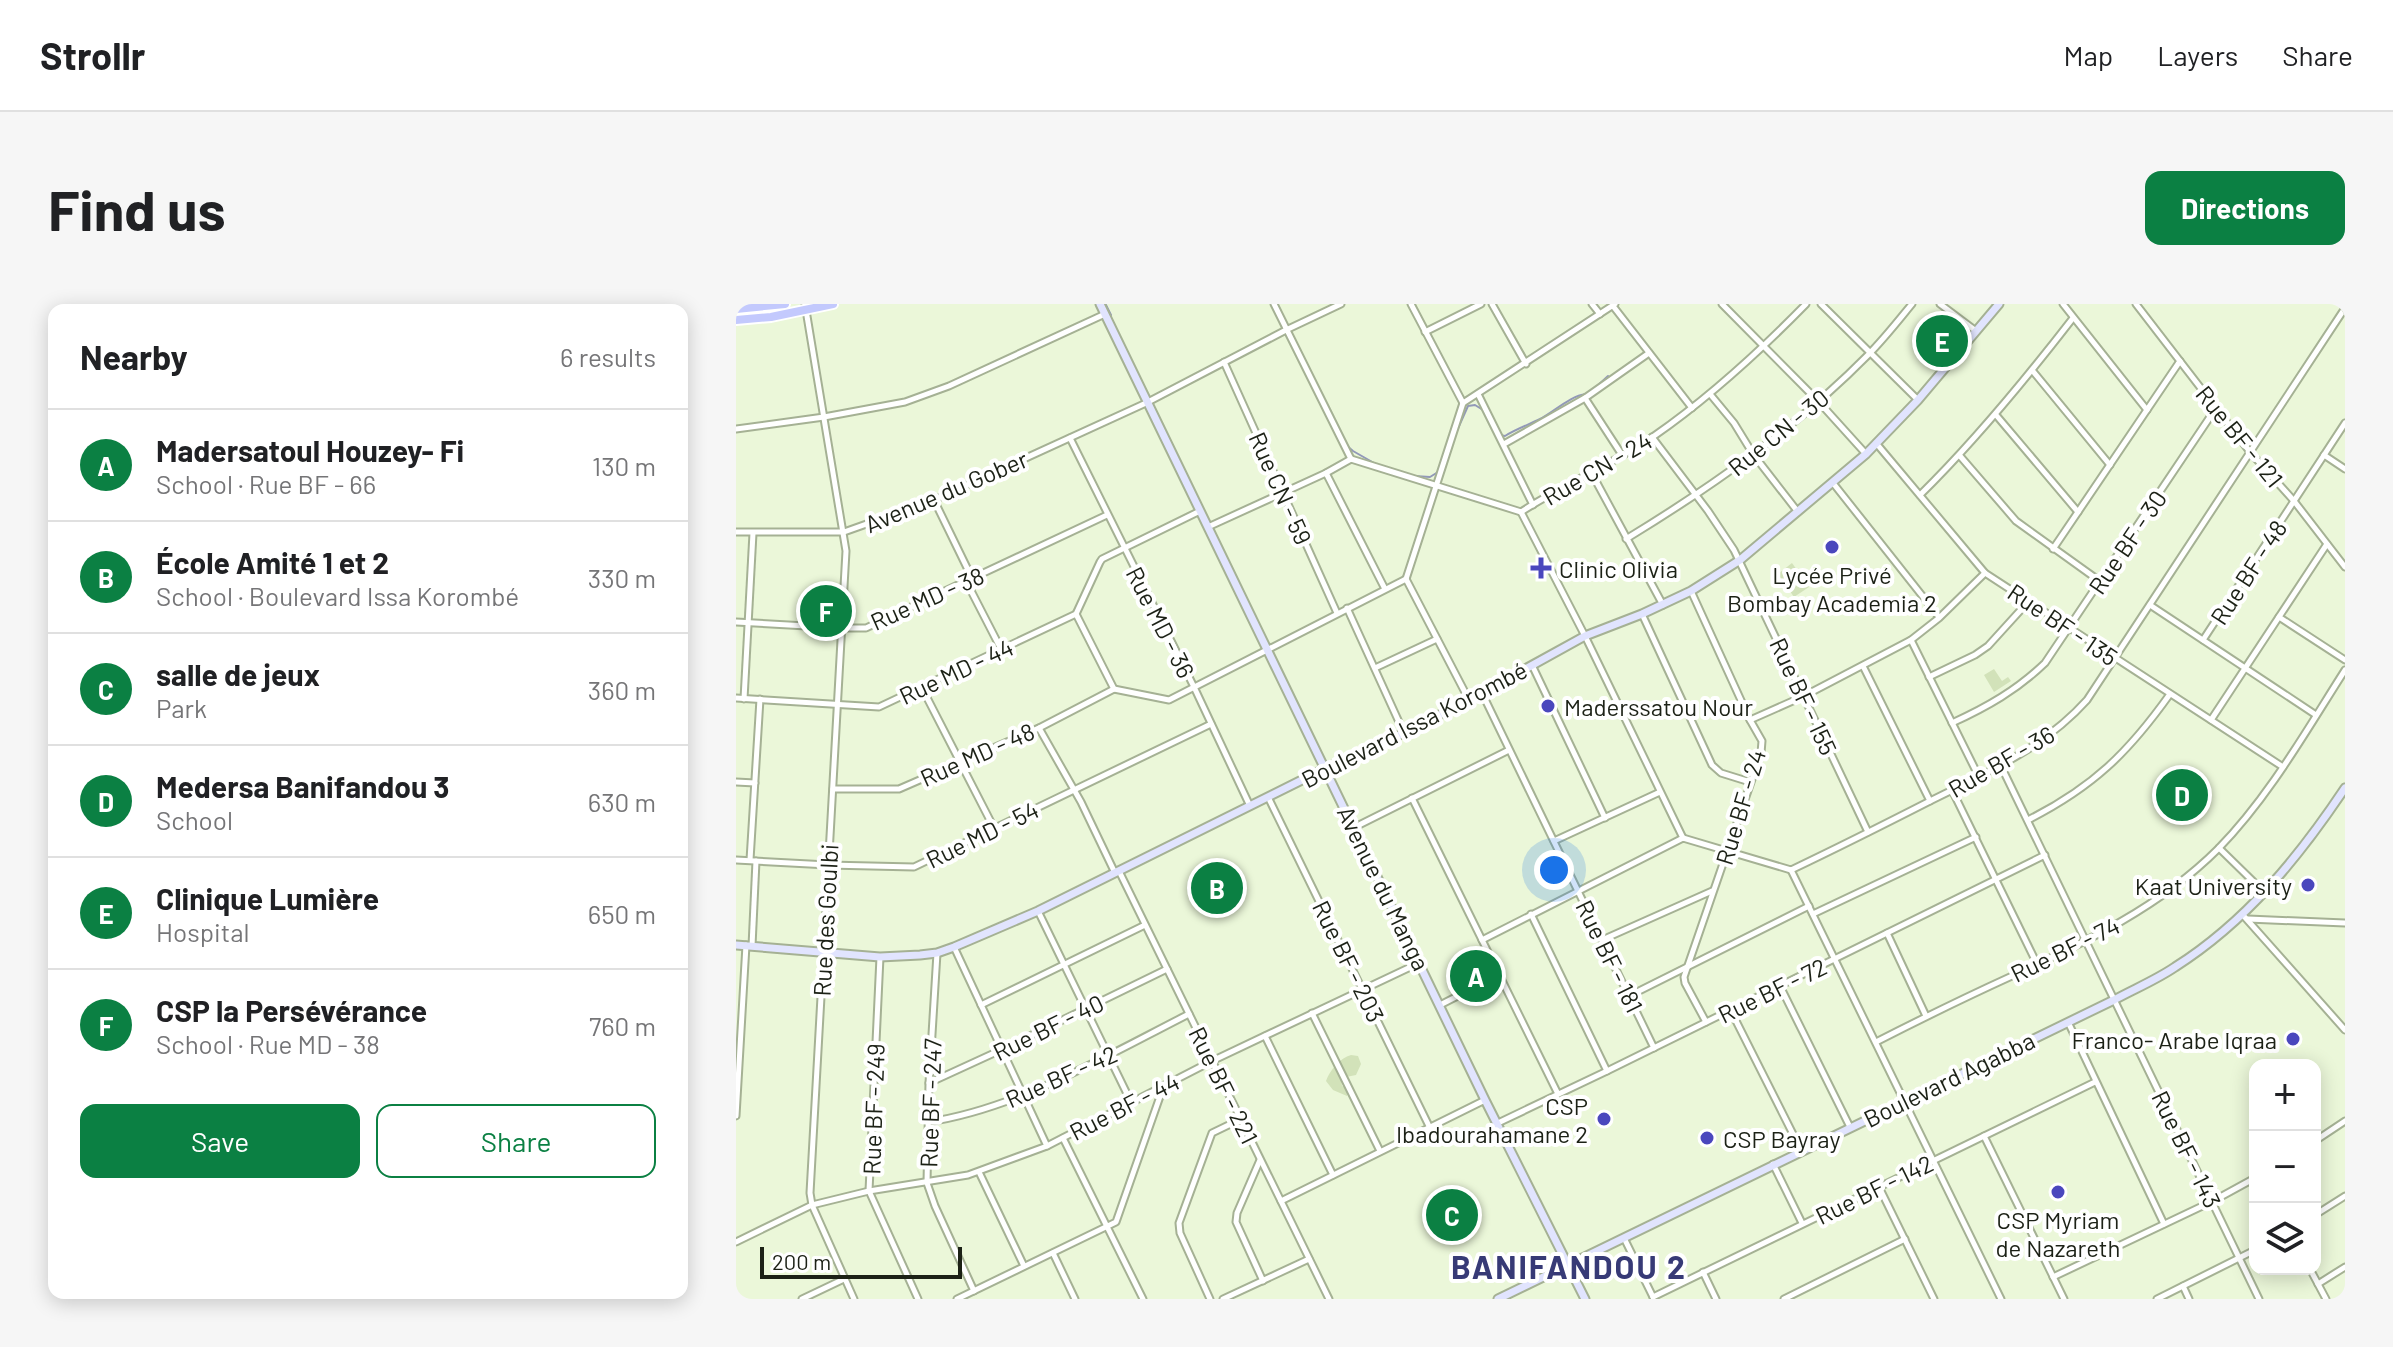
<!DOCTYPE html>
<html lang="en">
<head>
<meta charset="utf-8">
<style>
  body { margin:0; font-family:Barlow,sans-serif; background:#f6f6f6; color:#202124 }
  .controls { position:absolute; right:24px; bottom:24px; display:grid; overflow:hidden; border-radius:16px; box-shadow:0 4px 20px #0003 }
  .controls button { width:72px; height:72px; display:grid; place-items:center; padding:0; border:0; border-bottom:2px solid #e0e0e0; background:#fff; color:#202124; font:40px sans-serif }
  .scale { position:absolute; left:24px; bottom:20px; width:202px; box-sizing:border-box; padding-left:8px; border:4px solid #1c2116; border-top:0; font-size:22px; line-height:28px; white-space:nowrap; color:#1c2116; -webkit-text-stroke:6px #fff; paint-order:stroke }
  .you { position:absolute; left:818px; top:566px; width:28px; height:28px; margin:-20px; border:6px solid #fff; border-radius:50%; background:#1a73e8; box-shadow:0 0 0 12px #1a73e833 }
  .badge { display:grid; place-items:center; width:52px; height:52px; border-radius:50%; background:#0b8043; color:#fff; font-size:26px; font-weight:700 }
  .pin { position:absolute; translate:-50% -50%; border:4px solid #fff; box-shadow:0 2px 8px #0006 }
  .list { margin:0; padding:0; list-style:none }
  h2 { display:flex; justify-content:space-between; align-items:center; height:104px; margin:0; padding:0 32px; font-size:34px }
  h2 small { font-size:26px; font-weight:400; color:#757577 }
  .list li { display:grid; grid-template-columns:52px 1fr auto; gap:24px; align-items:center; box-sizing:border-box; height:112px; padding:0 32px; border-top:2px solid #e0e0e0 }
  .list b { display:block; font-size:30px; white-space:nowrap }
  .list p { margin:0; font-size:26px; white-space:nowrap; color:#757577 }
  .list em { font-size:26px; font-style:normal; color:#757577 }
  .actions { display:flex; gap:16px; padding:24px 32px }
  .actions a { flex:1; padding:18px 0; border:2px solid #0b8043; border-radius:16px; text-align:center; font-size:28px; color:#0b8043 }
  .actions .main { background:#0b8043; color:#fff }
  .icon { flex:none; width:44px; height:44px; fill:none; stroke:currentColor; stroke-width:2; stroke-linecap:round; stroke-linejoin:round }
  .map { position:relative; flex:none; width:1609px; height:995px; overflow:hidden; border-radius:16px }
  header { display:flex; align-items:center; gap:48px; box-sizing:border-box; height:112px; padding:0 40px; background:#fff; border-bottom:2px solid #e0e0e0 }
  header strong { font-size:38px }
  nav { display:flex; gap:44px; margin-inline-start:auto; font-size:28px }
  .intro { display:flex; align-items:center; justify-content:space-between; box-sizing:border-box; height:192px; padding:0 48px }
  h1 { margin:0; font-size:56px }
  .button { padding:20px 36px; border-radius:16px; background:#0b8043; color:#fff; font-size:28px; font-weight:700 }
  main { display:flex; gap:48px; padding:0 48px }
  aside { flex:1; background:#fff; border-radius:16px; box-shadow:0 4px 20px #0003 }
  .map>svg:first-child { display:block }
  .green { fill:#d2e2b9 }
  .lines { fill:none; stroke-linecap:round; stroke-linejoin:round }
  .stream { stroke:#9299b8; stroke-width:2 }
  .street-casing { stroke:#a5b194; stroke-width:9 }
  .secondary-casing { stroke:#a5b194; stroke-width:11 }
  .primary-casing { stroke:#fff; stroke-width:12 }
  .street { stroke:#fff; stroke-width:5 }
  .secondary { stroke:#e1e4fe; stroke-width:7 }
  .primary { stroke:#c3c9fd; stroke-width:8 }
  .poi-dot { fill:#4a47bd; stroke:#fff; stroke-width:3 }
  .labels { text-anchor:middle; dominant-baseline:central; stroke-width:8; stroke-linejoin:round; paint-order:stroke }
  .street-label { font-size:24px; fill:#1c2116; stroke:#fff }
  .poi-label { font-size:24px; fill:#1c2116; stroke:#fff; text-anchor:start }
  .district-label { font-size:32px; font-weight:bold; letter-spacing:2px; fill:#373a76; stroke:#fff }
</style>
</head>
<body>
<header>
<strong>Strollr</strong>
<nav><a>Map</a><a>Layers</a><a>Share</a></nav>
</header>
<div class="intro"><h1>Find us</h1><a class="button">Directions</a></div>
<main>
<aside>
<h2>Nearby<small>6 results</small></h2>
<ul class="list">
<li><span class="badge">A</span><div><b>Madersatoul Houzey- Fi</b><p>School · Rue BF - 66</p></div><em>130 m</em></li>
<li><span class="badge">B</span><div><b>École Amité 1 et 2</b><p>School · Boulevard Issa Korombé</p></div><em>330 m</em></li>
<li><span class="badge">C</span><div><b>salle de jeux</b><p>Park</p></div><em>360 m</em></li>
<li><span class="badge">D</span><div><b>Medersa Banifandou 3</b><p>School</p></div><em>630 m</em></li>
<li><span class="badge">E</span><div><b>Clinique Lumière</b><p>Hospital</p></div><em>650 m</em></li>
<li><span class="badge">F</span><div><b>CSP la Persévérance</b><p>School · Rue MD - 38</p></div><em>760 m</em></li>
</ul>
<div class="actions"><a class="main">Save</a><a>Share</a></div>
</aside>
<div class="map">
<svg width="1609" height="995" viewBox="0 0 1609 995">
  <rect width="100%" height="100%" fill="#ebf7d9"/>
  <g class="green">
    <polygon points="1056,259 1073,283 1058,293 1042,270"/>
    <polygon points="1258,365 1266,377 1272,373 1275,377 1258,388 1248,371"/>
    <path d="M615,751L622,752L625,760L620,771L605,774L606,782L613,784L611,792L597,786L590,777C594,766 604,754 615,751Z"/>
  </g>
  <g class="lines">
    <g class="stream">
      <polyline points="370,1 375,11"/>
      <polyline points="859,84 872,72"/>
      <polyline points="719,131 732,102 739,101 747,106"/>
      <path d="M764,131L769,132C780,125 792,121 804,115C819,107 834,92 850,90"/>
      <polyline points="610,141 617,147 638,159"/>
      <polyline points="708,151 712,138"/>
      <polyline points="678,172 694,173 702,168"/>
    </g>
    <defs>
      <g id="street">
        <polyline points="69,0 110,247 74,889 76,901 118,995"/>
        <polyline points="538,0 615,155"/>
        <polyline points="675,0 727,99"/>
        <polyline points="756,0 790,60"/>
        <polyline points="856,0 864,10"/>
        <polyline points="986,0 1083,98 1130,150"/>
        <polyline points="1085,0 1182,96"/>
        <polyline points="1204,0 1240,27"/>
        <polyline points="1327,0 1411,106"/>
        <polyline points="1400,0 1514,148 1558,197 1609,263"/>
        <polyline points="877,2 956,104"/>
        <polyline points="689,28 745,0"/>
        <polyline points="488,58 601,309"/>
        <polyline points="1296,66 1374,161"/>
        <polyline points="742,90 797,201"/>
        <polyline points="974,90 998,119 1017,150 1062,208"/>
        <polyline points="849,94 886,151"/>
        <polyline points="727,99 879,0"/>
        <polyline points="1260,111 1342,208"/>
        <polyline points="0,125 88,113 169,98 213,82 369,10"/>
        <polyline points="916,133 972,207 998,246 1132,528"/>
        <polyline points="334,134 458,383 514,502"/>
        <polyline points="1140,139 1249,269 1547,463"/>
        <polyline points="768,140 849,94 913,49"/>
        <polyline points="1588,151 1609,165"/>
        <polyline points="1224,152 1280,217 1365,278"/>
        <path d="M615,155L785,208C828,180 876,161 918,132C974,93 1023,48 1070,0"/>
        <polyline points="855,168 927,301"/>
        <polyline points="590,169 649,285"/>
        <polyline points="1097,179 1203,313"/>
        <path d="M1184,191C1240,136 1289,76 1337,14"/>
        <polyline points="198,196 236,274"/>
        <polyline points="464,207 366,255 364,258 340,310 378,385 433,396 670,275"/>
        <polyline points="785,208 849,332 947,534"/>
        <polyline points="472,223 590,169 615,155"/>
        <polyline points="0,228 108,228 198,196 410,99 550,26 605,0"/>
        <path d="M890,235C977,182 1061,123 1132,51C1148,35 1162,17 1176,0"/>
        <polyline points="1317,245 1444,57"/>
        <polyline points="670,275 727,99"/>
        <polyline points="670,275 733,396"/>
        <polyline points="230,277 265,345"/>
        <polyline points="955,287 1014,416"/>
        <polyline points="1414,301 1580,411"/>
        <polyline points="611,304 668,429"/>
        <polyline points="906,310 976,461 985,469 1014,478"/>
        <polyline points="1543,313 1609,356"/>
        <polyline points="0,318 106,324 130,324 371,211"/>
        <polyline points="1175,336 1243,473"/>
        <polyline points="1467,336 1609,119"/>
        <polyline points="796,361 869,514"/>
        <polyline points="1127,362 1194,497"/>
        <polyline points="639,364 701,335"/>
        <polyline points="1193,373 1239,351 1252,342 1292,298"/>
        <polyline points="185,382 258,524"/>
        <polyline points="746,389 918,744"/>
        <polyline points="0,394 143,403 340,310"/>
        <polyline points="8,395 17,229"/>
        <polyline points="1475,416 1591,240"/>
        <path d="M1216,419C1251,403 1281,386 1309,359L1480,104"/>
        <polyline points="303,424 345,498 379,569"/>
        <polyline points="1265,462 1523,995"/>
        <polyline points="0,478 19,479"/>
        <polyline points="97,485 163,485 303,424 378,385"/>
        <polyline points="1216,486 1301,660"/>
        <polyline points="532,493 693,822"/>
        <polyline points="676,494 822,790"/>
        <path d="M1292,516C1357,483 1392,449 1434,390"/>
        <polyline points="619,523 773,446"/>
        <polyline points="818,537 924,488"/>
        <polyline points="1483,544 1528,588"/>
        <polyline points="0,556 92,561 178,563 475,420"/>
        <polyline points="14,556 24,395"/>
        <polyline points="1055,566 1265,995"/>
        <polyline points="383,567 593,995"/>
        <polyline points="302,607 395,798"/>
        <polyline points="795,610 871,767"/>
        <polyline points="1077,610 1240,533"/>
        <polyline points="1506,610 1609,726"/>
        <polyline points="1512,615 1609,619"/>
        <polyline points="1151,629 1190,712"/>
        <path d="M746,636L947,534L1055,566C1101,544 1147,521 1192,498C1250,469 1307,445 1351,396L1609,4"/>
        <polyline points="866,636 976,587"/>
        <polyline points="16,642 20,557"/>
        <polyline points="218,643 311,842"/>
        <polyline points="201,649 193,779 191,879 199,902 238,987"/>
        <polyline points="144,653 133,887 182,995"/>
        <polyline points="1044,682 1114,823"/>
        <polyline points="893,692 1073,602"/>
        <polyline points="245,701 409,621"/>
        <polyline points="704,701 763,671"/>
        <polyline points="995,707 1065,846"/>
        <polyline points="576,709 644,847"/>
        <polyline points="970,718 949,679 948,673 1025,449 1026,437 1014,416 1068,392 1175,336 1203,314 1249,269"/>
        <polyline points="1332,718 1428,920"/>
        <polyline points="529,732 597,871"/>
        <path d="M1140,738C1185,715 1230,693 1276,672C1350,638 1424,603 1482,545C1533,493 1570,427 1609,366"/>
        <polyline points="193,779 267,745 431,665"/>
        <polyline points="0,812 10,641"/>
        <path d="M192,818C281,805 372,751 453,710"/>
        <polyline points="762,819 871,767 1309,551"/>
        <polyline points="1248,832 1328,995"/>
        <polyline points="327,834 407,995"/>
        <polyline points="1579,837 1609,817"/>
        <polyline points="524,856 501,909 500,918 527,977"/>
        <polyline points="1037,860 1066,919"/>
        <polyline points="243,868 288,962"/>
        <polyline points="1143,883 1198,995"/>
        <polyline points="545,897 749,796"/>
        <polyline points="1579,911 1609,892"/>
        <polyline points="888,934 917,993"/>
        <polyline points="0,938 76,901 133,887 232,871 311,842 476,757 683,659"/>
        <polyline points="317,949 339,995"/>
        <polyline points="1574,965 1590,995"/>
        <polyline points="967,968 980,995"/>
        <polyline points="1317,973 1477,897 1519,874"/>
        <polyline points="1582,980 1609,963"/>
        <polyline points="1447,982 1453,995"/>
        <polyline points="917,993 1359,778"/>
        <polyline points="66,995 108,975"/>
        <polyline points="221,995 380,918 428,781"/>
        <polyline points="474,995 444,929 443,919 476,829 505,815"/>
        <polyline points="487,995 573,955"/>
        <polyline points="1048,995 1169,935"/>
        <polyline points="1421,995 1519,946"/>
      </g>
      <g id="secondary">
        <polyline points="364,0 749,796 849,995"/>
        <polyline points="0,641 144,653 184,651 201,649 218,643 302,607 590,464 668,429 733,396 849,332 906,310 955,287 1004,256 1130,150 1182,96 1263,0"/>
        <path d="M762,995L1378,696C1398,685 1420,676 1439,663C1510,618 1563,553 1609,484"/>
      </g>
      <g id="primary">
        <polyline points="0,5 49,0"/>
        <polyline points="0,16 35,13 97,0"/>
      </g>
    </defs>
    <use href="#street" class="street-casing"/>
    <use href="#secondary" class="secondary-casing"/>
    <use href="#primary" class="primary-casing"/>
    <use href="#street" class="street"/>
    <use href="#secondary" class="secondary"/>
    <use href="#primary" class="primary"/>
  </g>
  <g class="poi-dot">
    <circle cx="1096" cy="243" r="8"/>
    <path d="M801 252h8v8h8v8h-8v8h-8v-8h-8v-8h8z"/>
    <circle cx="812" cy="402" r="8"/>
    <circle cx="1572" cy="581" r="8"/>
    <circle cx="1557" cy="735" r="8"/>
    <circle cx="868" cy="815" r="8"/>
    <circle cx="971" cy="834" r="8"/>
    <circle cx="1322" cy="888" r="8"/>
  </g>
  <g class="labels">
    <g class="street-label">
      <text transform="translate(1042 128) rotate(-39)">Rue CN - 30</text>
      <text transform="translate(1504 132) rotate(51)">Rue BF - 121</text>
      <text transform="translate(861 164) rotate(-30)">Rue CN - 24</text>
      <text transform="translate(545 184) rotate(66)">Rue CN - 59</text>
      <text transform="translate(210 187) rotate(-23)">Avenue du Gober</text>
      <text transform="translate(1391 238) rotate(-56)">Rue BF - 30</text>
      <text transform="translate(1512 268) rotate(-57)">Rue BF - 48</text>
      <text transform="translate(191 294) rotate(-24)">Rue MD - 38</text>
      <text transform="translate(425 318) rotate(63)">Rue MD - 36</text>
      <text transform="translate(1327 320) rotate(34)">Rue BF - 135</text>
      <text transform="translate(220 367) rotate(-25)">Rue MD - 44</text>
      <text transform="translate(1068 392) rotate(65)">Rue BF - 155</text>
      <text transform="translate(678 420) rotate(-27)">Boulevard Issa Korombé</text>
      <text transform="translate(241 450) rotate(-24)">Rue MD - 48</text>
      <text transform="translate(1265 457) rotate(-30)">Rue BF - 36</text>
      <text transform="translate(1004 503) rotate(-73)">Rue BF - 24</text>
      <text transform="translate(246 530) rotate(-26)">Rue MD - 54</text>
      <text transform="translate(648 584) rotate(64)">Avenue du Manga</text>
      <text transform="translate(89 616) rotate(-87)">Rue des Goulbi</text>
      <text transform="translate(1329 645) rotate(-26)">Rue BF - 74</text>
      <text transform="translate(874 652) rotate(64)">Rue BF - 181</text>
      <text transform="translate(613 657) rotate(64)">Rue BF - 203</text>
      <text transform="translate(1036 686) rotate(-26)">Rue BF - 72</text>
      <text transform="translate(312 723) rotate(-26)">Rue BF - 40</text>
      <text transform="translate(325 772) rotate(-24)">Rue BF - 42</text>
      <text transform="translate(1213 775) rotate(-26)">Boulevard Agabba</text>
      <text transform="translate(488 781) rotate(64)">Rue BF - 221</text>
      <text transform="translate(194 799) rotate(-88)">Rue BF - 247</text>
      <text transform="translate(388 802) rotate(-27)">Rue BF - 44</text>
      <text transform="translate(137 805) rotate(-88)">Rue BF - 249</text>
      <text transform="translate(1451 845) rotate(64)">Rue BF - 143</text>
      <text transform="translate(1138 885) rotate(-26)">Rue BF - 142</text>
    </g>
    <g class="poi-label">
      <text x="823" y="264">Clinic Olivia</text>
      <text x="1096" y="270" text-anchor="middle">Lycée Privé<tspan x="1096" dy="28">Bombay Academia 2</tspan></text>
      <text x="828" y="402">Maderssatou Nour</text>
      <text x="1556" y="581" text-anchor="end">Kaat University</text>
      <text x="1541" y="735" text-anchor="end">Franco- Arabe Iqraa</text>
      <text x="852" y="801" text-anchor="end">CSP<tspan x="852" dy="28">Ibadourahamane 2</tspan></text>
      <text x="987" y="834">CSP Bayray</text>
      <text x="1322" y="915" text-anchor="middle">CSP Myriam<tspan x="1322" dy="28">de Nazareth</tspan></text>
    </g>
    <g class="district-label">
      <text x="833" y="962">BANIFANDOU 2</text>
    </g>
  </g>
</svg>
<div class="controls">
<button>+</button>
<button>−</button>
<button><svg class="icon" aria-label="layers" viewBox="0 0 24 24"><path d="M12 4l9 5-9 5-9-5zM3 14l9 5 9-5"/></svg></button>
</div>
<div class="scale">200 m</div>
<div class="you"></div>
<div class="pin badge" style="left:740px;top:672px">A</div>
<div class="pin badge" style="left:481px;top:584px">B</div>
<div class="pin badge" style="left:716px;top:911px">C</div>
<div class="pin badge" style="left:1446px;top:491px">D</div>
<div class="pin badge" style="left:1206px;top:37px">E</div>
<div class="pin badge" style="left:90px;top:307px">F</div>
</div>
</main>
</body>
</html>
